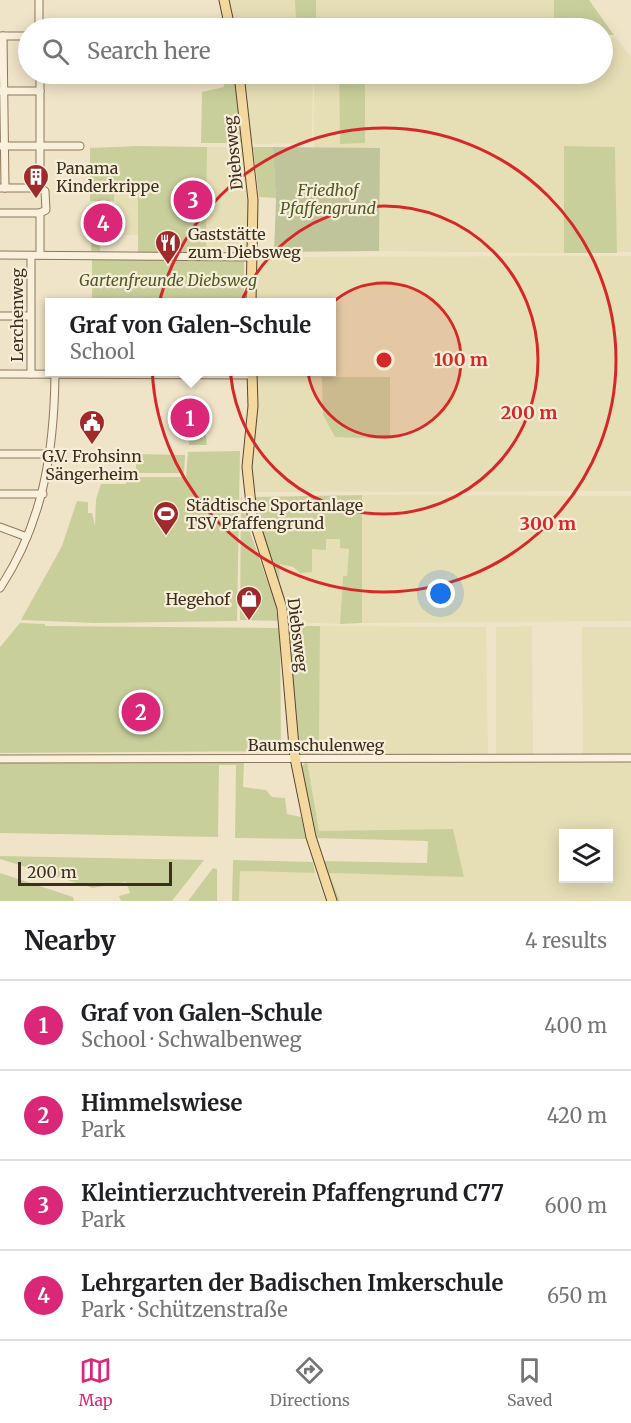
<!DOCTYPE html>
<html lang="en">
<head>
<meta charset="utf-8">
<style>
  body { margin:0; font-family:Merriweather,serif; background:#f2f2f2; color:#202124 }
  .controls { position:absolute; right:18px; bottom:18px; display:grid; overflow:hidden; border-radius:0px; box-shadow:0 3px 15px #0003 }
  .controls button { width:54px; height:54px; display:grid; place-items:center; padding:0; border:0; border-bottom:2px solid #e0e0e0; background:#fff; color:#202124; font:30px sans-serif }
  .scale { position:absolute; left:18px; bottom:15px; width:154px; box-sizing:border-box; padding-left:6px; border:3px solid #3d2e20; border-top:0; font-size:16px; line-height:21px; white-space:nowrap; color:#3d2e20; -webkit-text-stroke:4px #f7eed8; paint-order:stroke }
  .you { position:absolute; left:441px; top:594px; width:21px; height:21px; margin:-15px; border:4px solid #fff; border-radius:50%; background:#1a73e8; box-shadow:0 0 0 9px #1a73e833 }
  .badge { display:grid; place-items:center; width:39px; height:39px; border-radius:50%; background:#db2777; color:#fff; font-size:20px; font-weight:700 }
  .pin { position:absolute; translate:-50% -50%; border:3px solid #fff; box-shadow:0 2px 6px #0006 }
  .popup { position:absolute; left:45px; top:298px; width:291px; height:78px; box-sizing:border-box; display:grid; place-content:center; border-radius:0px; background:#fff; filter:drop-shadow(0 2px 4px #0005); font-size:20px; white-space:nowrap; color:#757577 }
  .popup b { font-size:22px; color:#202124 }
  .popup::after { content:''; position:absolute; left:50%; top:100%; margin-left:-12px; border:12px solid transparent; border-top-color:#fff }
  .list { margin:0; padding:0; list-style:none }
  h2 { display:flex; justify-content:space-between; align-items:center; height:78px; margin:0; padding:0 24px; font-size:26px }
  h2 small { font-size:20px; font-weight:400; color:#757577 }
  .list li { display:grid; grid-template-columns:39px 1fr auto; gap:18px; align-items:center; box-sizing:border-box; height:90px; padding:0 24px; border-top:2px solid #e0e0e0 }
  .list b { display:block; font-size:22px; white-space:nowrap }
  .list p { margin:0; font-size:20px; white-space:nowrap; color:#757577 }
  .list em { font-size:20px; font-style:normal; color:#757577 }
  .icon { flex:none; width:33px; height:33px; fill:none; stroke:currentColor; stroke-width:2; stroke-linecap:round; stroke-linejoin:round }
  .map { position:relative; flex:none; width:631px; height:901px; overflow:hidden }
  .search { position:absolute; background:#fff; box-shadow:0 3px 15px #0003; left:18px; right:18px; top:18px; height:66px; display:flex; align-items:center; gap:15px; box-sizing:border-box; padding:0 21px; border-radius:33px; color:#757577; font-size:22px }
  .sheet { height:438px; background:#fff }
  nav { display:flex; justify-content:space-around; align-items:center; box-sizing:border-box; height:84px; border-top:2px solid #e0e0e0; background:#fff; font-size:16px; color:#757577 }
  nav a { display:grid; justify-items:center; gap:3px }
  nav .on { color:#db2777 }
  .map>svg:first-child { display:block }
  .farmland { fill:#e6deb5; fill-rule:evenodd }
  .green { fill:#c9cf9b }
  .cemetery { fill:#bfc49a }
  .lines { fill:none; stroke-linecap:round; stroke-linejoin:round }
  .minor-casing { stroke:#8d765c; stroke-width:9 }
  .major-casing { stroke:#5b4430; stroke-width:11 }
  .minor { stroke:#faf1dc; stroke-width:7 }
  .major { stroke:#f3d9a0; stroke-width:9 }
  .ring { fill:none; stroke:#d62828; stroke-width:3 }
  .labels { text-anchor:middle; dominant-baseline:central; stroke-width:4.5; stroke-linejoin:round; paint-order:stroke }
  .street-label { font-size:16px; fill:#3d2e20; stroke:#f7eed8 }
  .poi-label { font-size:16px; fill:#3d2e20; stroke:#f7eed8; text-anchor:start }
  .park-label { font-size:16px; font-style:italic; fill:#4d5a26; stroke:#f7eed8 }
  .centre { fill:#d62828; stroke:#f7eed8; stroke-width:3 }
  .ring-label { font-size:18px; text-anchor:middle; font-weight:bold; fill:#d62828; stroke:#f7eed8; stroke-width:4.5; stroke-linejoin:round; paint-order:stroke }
</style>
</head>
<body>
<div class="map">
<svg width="631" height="901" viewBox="0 0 631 901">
  <rect width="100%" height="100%" fill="#f0e4c8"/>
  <g class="farmland">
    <polygon points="228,0 295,0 295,28 234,28"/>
    <rect x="316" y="0" width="238" height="28"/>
    <polygon points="603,38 616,38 631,57 631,252 617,252 615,147 564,146 564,253 379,251 380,148 314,148 314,74 339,74 340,143 365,143 365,74 602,74"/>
    <polygon points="244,74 313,74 312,143 255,144 251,141"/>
    <polygon points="207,147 244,147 250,203 246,253 206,253"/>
    <polygon points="115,190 138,190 138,235 116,235"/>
    <polygon points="631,256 631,491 254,492 252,455 258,372 331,372 331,302 255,302 255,257"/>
    <polygon points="362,495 631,496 631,621 362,623"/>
    <polygon points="326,539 340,539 349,549 347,576 343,576 340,624 292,622 288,620 279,583 280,563 300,573 311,549"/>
    <polygon points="320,626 486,627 488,755 319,756"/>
    <polygon points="532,626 533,755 496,755 496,627"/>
    <polygon points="582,627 631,627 631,753 583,754"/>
    <path d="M307,761H631V901H340L329,873L464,877L453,829L319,832ZM564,834H608V878H564Z"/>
    <polygon points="240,871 315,873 326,901 239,901"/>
  </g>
  <g class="green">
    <polygon points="295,0 316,0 316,28 296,28"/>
    <polygon points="554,0 589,0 614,35 603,35 602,28 554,28"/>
    <polygon points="224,74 236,74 244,143 201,143 202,92 224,87"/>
    <polygon points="339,74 365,74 365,143 340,144"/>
    <polygon points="138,146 207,147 206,253 138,254 138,191 115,190 114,201 90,201 90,148"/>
    <polygon points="564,146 615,147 617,253 564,253"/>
    <polygon points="253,147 273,147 276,198 259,197"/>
    <polygon points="92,213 115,213 115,233 100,233 100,251 91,251"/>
    <polygon points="92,258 239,258 244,261 244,302 92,302"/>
    <polygon points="322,377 390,377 390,439 335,437 323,415"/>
    <polygon points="189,435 206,435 207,445 189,445"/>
    <polygon points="240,451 237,621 95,623 21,620 62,546 77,501 88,502 88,513 92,513 95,526 96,499 101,484 126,484 126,477 186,477 188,452"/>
    <polygon points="136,454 185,455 184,473 136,473"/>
    <polygon points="241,495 250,532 275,603 278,621 240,620"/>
    <polygon points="362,495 362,623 340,624 343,576 347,576 349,549 340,548 340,539 326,539 326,550 312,549 312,572 300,573 293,567 280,564 279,583 288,620 292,622 288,622 259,533 254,497"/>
    <polygon points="20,623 45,624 45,626 280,628 281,751 0,753 0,647"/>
    <polygon points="293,626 320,626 319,754 305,754 298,751 287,630"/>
    <polygon points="0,761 244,761 243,787 266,790 272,797 285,798 287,814 301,817 307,839 235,838 236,765 219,765 218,837 0,833"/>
    <polygon points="307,761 319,831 453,829 464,877 329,873 340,901 335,901 321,861 427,863 428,841 314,838 301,767"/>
    <polygon points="0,856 204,860 172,901 121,901 119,896 130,893 126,882 93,888 0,859"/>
    <polygon points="233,860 313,862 315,873 240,871 239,901 232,901"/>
    <polygon points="213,868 217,869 217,901 188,901"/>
    <polygon points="0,873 73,897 74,901 0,901"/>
  </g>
  <polygon class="cemetery" points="273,147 380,148 379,251 274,252 276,201"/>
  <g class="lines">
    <defs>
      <g id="minor">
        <polyline points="39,0 39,28"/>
        <polyline points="1,36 28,36"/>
        <polyline points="3,36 5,188"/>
        <polyline points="40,74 40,188 45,191 46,210 40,213 40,255"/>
        <polyline points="0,91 40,91"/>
        <polyline points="0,146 80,146"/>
        <polyline points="1,188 40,188"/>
        <polyline points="0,213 40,213"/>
        <polyline points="0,255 252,257"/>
        <polyline points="31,256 31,374"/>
        <polyline points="0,316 30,316"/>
        <polyline points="0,374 252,375"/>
        <polyline points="0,454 50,454"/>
        <polyline points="0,494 43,494"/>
        <polyline points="0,527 27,537"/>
        <path d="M0,588C43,523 54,452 55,375"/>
        <polyline points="0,759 631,758"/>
      </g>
      <g id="major">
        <polyline points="224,0 230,28"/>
        <polyline points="239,74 253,200 251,302"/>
        <polyline points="252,372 253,406 247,467 252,514 282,608 295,758 311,837 332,901"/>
      </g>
    </defs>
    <use href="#minor" class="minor-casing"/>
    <use href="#major" class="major-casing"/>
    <use href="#minor" class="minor"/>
    <use href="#major" class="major"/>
  </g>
  <circle cx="384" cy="360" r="77" fill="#d62828" fill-opacity=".12"/>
  <g class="ring">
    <circle cx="384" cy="360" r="77"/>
    <circle cx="384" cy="360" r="154"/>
    <circle cx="384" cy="360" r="232"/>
  </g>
  <defs>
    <symbol id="building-pin" viewBox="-11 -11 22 30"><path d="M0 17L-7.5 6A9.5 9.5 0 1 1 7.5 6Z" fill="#9e2a2b" stroke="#f7eed8"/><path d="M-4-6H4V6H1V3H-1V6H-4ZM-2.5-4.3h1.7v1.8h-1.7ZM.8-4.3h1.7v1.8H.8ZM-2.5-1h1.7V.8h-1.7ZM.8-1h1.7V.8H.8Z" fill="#fff"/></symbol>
    <symbol id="restaurant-pin" viewBox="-11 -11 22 30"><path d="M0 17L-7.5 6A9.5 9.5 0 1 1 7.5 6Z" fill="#9e2a2b" stroke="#f7eed8"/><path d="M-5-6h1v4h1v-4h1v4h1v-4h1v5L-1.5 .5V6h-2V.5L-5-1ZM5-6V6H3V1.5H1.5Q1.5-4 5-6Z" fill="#fff"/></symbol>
    <symbol id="civic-pin" viewBox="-11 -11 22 30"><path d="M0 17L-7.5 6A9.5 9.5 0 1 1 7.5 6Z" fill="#9e2a2b" stroke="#f7eed8"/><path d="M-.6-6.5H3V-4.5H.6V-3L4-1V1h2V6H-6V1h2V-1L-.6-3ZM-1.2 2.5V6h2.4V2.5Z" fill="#fff"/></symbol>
    <symbol id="stadium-pin" viewBox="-11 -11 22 30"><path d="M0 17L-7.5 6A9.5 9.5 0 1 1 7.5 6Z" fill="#9e2a2b" stroke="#f7eed8"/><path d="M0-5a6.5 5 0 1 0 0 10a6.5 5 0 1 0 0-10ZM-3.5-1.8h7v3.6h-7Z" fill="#fff"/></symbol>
    <symbol id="shop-pin" viewBox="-11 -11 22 30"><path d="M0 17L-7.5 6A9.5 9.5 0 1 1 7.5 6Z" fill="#9e2a2b" stroke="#f7eed8"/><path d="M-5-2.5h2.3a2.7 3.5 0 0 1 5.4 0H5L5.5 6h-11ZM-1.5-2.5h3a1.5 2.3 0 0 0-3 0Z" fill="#fff"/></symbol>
  </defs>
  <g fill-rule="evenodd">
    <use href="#building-pin" x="21" y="162" width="30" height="40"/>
    <use href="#restaurant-pin" x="153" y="228" width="30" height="40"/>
    <use href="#civic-pin" x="77" y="408" width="30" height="40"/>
    <use href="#stadium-pin" x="151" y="499" width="30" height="40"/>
    <use href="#shop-pin" x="234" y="584" width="30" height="40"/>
  </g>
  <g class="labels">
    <g class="street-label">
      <text transform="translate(233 153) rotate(-96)">Diebsweg</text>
      <text transform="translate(17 315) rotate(-90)">Lerchenweg</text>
      <text transform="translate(298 635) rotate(83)">Diebsweg</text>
      <text x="316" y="745">Baumschulenweg</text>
    </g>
    <g class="poi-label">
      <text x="56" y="168">Panama<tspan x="56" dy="18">Kinderkrippe</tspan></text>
      <text x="188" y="234">Gaststätte<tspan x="188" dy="18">zum Diebsweg</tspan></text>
      <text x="92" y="456" text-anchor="middle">G.V. Frohsinn<tspan x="92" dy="18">Sängerheim</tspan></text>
      <text x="186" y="505">Städtische Sportanlage<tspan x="186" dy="18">TSV Pfaffengrund</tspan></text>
      <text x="230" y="599" text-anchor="end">Hegehof</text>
    </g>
    <g class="park-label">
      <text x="328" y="190">Friedhof<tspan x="328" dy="18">Pfaffengrund</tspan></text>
      <text x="168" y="280">Gartenfreunde Diebsweg</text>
    </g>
  </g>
  <circle cx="384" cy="360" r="9" class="centre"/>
  <g class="ring-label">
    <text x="461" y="366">100 m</text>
    <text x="529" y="419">200 m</text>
    <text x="548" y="530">300 m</text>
  </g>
</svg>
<div class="controls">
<button><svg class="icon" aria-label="layers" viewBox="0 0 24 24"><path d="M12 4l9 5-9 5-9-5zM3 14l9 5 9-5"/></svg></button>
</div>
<div class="scale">200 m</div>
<div class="you"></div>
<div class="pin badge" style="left:190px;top:418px">1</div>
<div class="popup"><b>Graf von Galen-Schule</b>School</div>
<div class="pin badge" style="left:141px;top:712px">2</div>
<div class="pin badge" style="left:193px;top:200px">3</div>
<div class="pin badge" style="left:103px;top:223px">4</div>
<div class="search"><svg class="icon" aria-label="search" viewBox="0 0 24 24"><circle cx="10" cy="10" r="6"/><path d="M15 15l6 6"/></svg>Search here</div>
</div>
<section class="sheet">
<h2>Nearby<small>4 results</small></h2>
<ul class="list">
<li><span class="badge">1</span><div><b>Graf von Galen-Schule</b><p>School · Schwalbenweg</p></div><em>400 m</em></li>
<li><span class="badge">2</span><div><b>Himmelswiese</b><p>Park</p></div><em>420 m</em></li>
<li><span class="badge">3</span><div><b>Kleintierzuchtverein Pfaffengrund C77</b><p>Park</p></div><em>600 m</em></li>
<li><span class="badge">4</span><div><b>Lehrgarten der Badischen Imkerschule</b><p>Park · Schützenstraße</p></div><em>650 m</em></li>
</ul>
</section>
<nav>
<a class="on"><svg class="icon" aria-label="map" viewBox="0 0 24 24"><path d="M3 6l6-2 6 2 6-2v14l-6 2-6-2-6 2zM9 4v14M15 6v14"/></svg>Map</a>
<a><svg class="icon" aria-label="directions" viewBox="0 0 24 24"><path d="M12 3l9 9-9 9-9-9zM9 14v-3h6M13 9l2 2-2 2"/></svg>Directions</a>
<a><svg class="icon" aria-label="saved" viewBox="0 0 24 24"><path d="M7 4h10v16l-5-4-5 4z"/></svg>Saved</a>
</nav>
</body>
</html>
